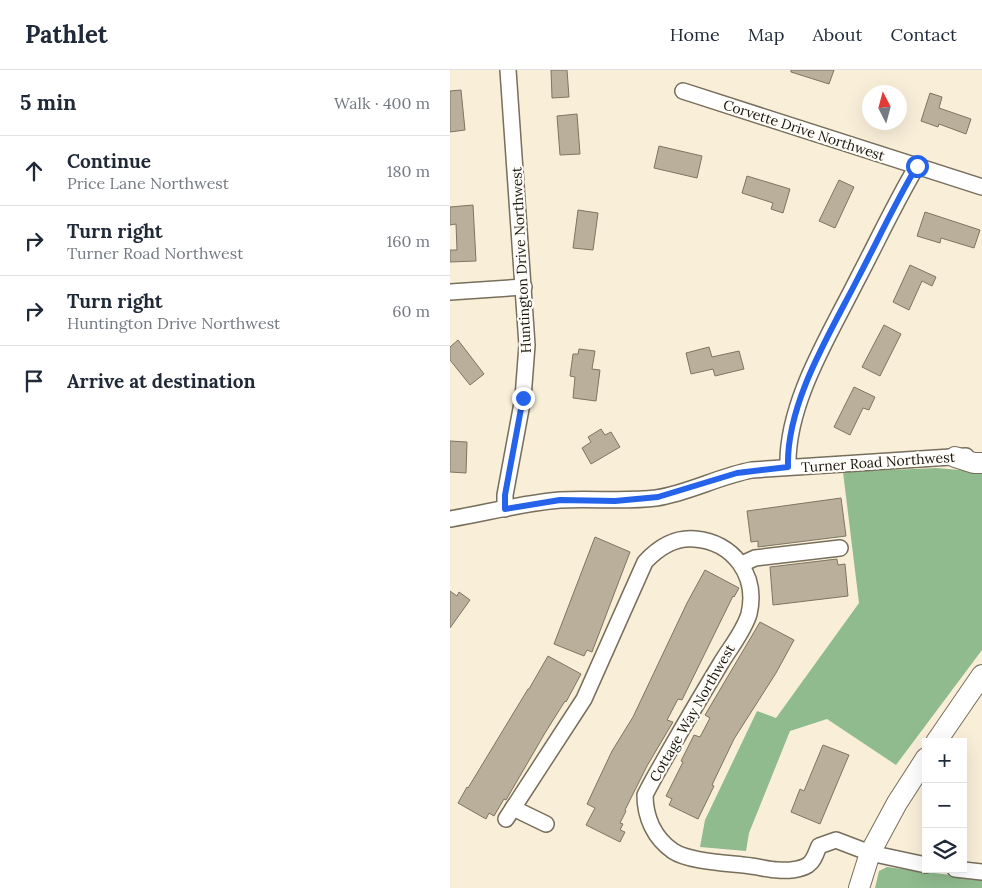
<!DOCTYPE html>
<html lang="en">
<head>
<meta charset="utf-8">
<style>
  body { margin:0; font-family:Lora,serif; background:#f6f6f7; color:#1f2937 }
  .controls { position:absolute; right:15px; bottom:15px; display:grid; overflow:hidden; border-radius:0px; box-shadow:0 5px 20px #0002 }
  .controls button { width:45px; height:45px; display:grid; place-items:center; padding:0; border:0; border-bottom:1px solid #e0e1e3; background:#fff; color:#1f2937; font:25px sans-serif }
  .compass { position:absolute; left:412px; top:15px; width:45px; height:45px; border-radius:50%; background:#fff; box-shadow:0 5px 20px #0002; rotate:354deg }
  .stop { position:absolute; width:15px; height:15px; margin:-11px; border:4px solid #2563eb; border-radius:50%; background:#fff }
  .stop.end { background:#2563eb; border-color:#fff; box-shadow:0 1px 5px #0008 }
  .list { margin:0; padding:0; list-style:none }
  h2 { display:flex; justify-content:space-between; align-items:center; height:65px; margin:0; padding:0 20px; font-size:21px }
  h2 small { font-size:16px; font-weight:400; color:#747a83 }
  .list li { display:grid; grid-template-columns:32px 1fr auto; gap:15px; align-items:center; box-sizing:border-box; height:70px; padding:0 20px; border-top:1px solid #e0e1e3 }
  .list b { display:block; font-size:19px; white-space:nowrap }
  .list p { margin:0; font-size:16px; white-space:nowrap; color:#747a83 }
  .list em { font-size:16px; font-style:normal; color:#747a83 }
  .icon { flex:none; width:28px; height:28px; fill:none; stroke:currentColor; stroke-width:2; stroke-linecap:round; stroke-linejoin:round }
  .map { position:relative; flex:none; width:532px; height:818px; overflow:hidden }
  header { display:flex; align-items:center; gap:30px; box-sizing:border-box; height:70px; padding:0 25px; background:#fff; border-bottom:1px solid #e0e1e3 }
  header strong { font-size:24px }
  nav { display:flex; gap:28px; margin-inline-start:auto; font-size:18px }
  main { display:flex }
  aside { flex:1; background:#fff }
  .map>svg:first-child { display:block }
  .forest { fill:#8fbb8e }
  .building { fill:#b9af9b; stroke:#7e7561 }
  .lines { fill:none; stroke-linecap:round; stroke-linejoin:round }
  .minor-casing { stroke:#776e5b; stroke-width:18 }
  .secondary-casing { stroke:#776e5b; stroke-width:22 }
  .minor { stroke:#fff; stroke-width:15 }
  .secondary { stroke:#fff; stroke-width:20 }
  .route { stroke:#2563eb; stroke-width:6 }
  .labels { text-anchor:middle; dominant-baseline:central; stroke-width:4.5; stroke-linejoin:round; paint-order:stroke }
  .street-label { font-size:14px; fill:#19150e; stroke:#fffdf8 }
</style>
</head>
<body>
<header>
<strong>Pathlet</strong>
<nav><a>Home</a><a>Map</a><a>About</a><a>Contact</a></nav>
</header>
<main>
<aside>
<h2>5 min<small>Walk · 400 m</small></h2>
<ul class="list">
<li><svg class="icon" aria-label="ahead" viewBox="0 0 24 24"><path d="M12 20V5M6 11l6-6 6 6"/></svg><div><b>Continue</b><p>Price Lane Northwest</p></div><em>180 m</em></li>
<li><svg class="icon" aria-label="right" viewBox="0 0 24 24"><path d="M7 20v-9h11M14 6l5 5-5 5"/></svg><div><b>Turn right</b><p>Turner Road Northwest</p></div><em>160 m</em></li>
<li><svg class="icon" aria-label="right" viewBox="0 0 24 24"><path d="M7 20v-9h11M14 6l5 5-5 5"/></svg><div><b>Turn right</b><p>Huntington Drive Northwest</p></div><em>60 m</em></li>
<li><svg class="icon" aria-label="arrive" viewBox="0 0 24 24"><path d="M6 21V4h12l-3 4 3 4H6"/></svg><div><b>Arrive at destination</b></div></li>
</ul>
</aside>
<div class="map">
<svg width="532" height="818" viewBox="0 0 532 818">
  <rect width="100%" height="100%" fill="#f9efd9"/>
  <g class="forest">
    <polygon points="487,398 532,402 532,580 446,695 377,649 340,661 299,763 296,781 250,777 255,750 307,641 326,648 409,533 393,402"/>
    <polygon points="437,797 532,809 532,818 425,818 429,801"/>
  </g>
  <g class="building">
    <polygon points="101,0 117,0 119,27 102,28"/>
    <polygon points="341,0 384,0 379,14 341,2"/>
    <polygon points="11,20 15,60 0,62 0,21"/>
    <polygon points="480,23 492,27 489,38 521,49 516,64 489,54 488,57 471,51"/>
    <polygon points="127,44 130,84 110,85 107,46"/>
    <polygon points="209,76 252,86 247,108 204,98"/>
    <polygon points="297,106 340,119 333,143 321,139 323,133 292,123"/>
    <polygon points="389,110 404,117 385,158 369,151"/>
    <polygon points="23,135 26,191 0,192 0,180 7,180 6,154 0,155 0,137"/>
    <polygon points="128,140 148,143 143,180 123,178"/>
    <polygon points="475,142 530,160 524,178 491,168 490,173 467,166"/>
    <polygon points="460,195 486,207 482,216 472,211 459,240 443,232"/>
    <polygon points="434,255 451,264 430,306 412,297"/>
    <polygon points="8,270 34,304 20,315 0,290 0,277"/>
    <polygon points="259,277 262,287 289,281 294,299 265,306 263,299 241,304 236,283"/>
    <polygon points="129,279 145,281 142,299 150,300 146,331 123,328 125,307 120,306 123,284 128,284"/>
    <polygon points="404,317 425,327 419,340 413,338 400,365 384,357"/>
    <polygon points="151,359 155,365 161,362 170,377 141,394 132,378 141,372 138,367"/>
    <polygon points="0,371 17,372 16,403 0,402"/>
    <polygon points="391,428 396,466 308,477 308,471 301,472 297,441"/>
    <polygon points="145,467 180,482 142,582 137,580 134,586 104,574"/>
    <polygon points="387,489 388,495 395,494 398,526 323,535 320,497"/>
    <polygon points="255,500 289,518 284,527 283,526 232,630 228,629 217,650 223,652 197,696 175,740 176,741 170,753 173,754 170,760 175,762 170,772 136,755 145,738 137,734 162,681 183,647 237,533"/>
    <polygon points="0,521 7,526 9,522 20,530 0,558"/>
    <polygon points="310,552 344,570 326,603 284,669 262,715 264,716 248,749 219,735 222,729 216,726 233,692 231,691 244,665 250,667 260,648 255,645"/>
    <polygon points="98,586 131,604 116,632 115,631 95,663 56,730 54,729 44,746 39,743 36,749 8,733 17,717 18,718 78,619 79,619"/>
    <polygon points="373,675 399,685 370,754 341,742 350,719 354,721"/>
  </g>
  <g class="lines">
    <defs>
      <g id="minor">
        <polyline points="233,21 532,117"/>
        <polyline points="0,222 74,217"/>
        <path d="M338,397C336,334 379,266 407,210C427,172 445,133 467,96"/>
        <polyline points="55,439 55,425 73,328 77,275 58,0"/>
        <path d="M0,449C36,443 73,433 110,430C142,428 174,432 206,428C239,423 269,406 302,400L516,386"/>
        <polyline points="292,494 305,488 390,478"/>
        <polyline points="63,738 96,754"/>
        <path d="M56,749L134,629L195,492C208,478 225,467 245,469C283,472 308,505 299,544C294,561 280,578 271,593C254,621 237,650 221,678C212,694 203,709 195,725C195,747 204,768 223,781C239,792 280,793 301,796C310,797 319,800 328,800C337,801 350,800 358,795C364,791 366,783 369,776L386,770L420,783L476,795"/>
        <polyline points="505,799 532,802"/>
      </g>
      <g id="secondary">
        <polyline points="505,387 524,393 532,393"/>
        <polyline points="486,672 532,605"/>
        <polyline points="409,818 420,783 447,733 476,688"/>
      </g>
    </defs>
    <use href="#minor" class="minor-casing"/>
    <use href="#secondary" class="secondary-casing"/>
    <use href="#minor" class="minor"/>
    <use href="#secondary" class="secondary"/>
  </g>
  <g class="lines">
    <path class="route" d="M73,328L55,425V439L110,430L165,431L208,427L287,403L338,397C336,334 379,265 407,210C427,172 445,133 467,96"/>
  </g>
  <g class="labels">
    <g class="street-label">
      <text transform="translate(354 60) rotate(18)">Corvette Drive Northwest</text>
      <text transform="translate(71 190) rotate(-93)">Huntington Drive Northwest</text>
      <text transform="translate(428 392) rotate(-4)">Turner Road Northwest</text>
      <text transform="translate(242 643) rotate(-60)">Cottage Way Northwest</text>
    </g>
  </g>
</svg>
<div class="controls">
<button>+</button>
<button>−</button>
<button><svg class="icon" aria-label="layers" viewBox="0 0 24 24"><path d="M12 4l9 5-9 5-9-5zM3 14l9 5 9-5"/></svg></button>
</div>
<svg class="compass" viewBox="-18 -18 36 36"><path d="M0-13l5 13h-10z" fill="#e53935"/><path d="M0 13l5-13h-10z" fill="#747a83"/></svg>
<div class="stop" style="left:467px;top:96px"></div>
<div class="stop end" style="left:73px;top:328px"></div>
</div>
</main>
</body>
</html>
